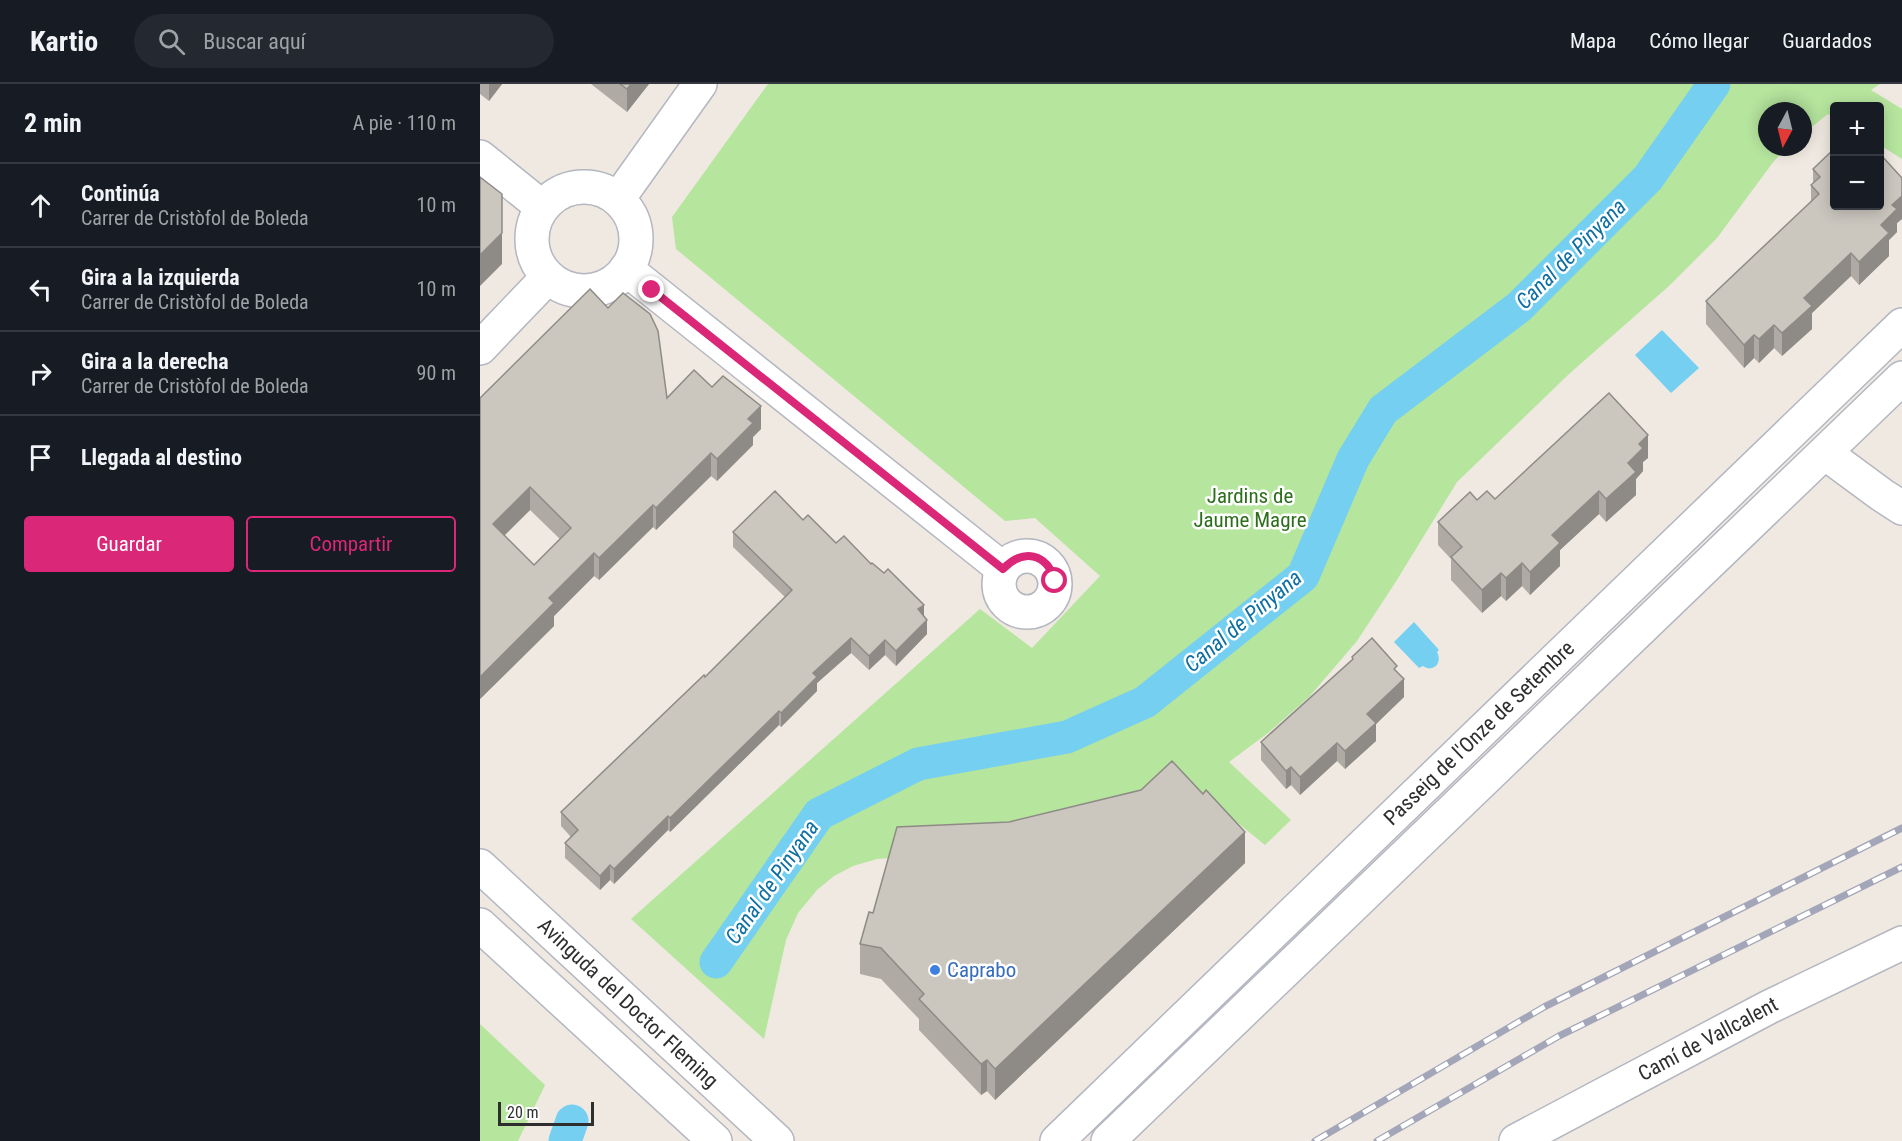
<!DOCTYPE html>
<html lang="es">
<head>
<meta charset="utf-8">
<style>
  body { margin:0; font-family:"Roboto Condensed",sans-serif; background:#242831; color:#f1f3f6 }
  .controls { position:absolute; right:18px; top:18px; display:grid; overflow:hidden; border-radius:6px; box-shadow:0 3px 15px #0003 }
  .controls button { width:54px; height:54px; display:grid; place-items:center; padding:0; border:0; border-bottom:2px solid #363941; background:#171b24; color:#f1f3f6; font:30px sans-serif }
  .compass { position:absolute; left:1278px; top:18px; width:54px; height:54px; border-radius:50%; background:#171b24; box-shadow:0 3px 15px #0003; rotate:187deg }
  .scale { position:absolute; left:18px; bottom:15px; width:96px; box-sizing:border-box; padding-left:6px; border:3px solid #2e2e2e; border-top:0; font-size:16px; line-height:21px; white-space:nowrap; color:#2e2e2e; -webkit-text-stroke:4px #fff; paint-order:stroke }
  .stop { position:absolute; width:18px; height:18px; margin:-14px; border:4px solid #db2777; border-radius:50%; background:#fff }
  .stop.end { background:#db2777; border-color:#fff; box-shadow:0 2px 6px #0008 }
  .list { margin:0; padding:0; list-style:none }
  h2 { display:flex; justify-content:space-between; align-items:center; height:78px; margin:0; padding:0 24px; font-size:26px }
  h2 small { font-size:20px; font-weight:400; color:#9ea1a6 }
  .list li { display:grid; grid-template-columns:39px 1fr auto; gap:18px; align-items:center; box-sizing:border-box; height:84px; padding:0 24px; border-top:2px solid #363941 }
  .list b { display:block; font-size:22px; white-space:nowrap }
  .list p { margin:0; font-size:20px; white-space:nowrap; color:#9ea1a6 }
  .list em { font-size:20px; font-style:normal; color:#9ea1a6 }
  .actions { display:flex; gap:12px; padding:18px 24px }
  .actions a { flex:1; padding:14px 0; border:2px solid #db2777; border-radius:6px; text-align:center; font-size:21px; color:#db2777 }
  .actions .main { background:#db2777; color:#fff }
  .icon { flex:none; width:33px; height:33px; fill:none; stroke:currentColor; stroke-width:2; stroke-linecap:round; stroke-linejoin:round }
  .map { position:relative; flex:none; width:1422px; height:1057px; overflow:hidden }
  header { display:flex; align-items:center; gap:36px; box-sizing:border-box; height:84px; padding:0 30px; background:#171b24; border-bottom:2px solid #363941 }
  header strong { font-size:28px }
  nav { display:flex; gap:33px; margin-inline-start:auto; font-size:21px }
  .search { width:420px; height:54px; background:#242831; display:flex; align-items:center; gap:15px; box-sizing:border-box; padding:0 21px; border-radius:33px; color:#9ea1a6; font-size:22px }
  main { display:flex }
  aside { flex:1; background:#171b24 }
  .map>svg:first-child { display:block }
  .green { fill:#b6e59e }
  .water { fill:#75cff0 }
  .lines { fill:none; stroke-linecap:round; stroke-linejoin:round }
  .canal { stroke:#75cff0; stroke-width:33 }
  .street-casing { stroke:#b4b7c1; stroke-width:36 }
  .street { stroke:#fff; stroke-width:33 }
  .rail-casing { stroke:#a3a6b8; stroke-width:7 }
  .rail { stroke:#fff; stroke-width:4.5; stroke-dasharray:14; stroke-linecap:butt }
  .wall { fill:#afaba4; fill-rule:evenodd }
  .shaded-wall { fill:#8e8b86 }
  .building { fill:#cbc7bf; stroke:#8e8b86; stroke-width:1.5; fill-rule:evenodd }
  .route { stroke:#db2777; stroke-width:8 }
  .shop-dot { fill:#3f7fe0; stroke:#fff; stroke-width:2 }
  .labels { text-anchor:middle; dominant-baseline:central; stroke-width:5; stroke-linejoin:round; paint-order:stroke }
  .park-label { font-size:21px; fill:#2c6e1b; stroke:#fff }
  .street-label { font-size:21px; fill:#2e2e2e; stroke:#fff }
  .shop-label { font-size:21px; fill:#366cbe; stroke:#fff; text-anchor:start }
  .water-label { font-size:22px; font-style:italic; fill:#0d6fa3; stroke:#fff }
</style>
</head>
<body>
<header>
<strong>Kartio</strong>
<div class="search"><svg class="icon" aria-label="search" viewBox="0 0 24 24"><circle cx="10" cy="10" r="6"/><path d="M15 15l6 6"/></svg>Buscar aquí</div>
<nav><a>Mapa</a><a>Cómo llegar</a><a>Guardados</a></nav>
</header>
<main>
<aside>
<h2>2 min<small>A pie · 110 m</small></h2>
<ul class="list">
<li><svg class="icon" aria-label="ahead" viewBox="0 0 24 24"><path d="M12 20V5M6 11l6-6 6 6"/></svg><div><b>Continúa</b><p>Carrer de Cristòfol de Boleda</p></div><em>10 m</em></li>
<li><svg class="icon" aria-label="left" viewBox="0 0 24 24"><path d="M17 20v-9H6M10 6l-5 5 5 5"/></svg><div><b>Gira a la izquierda</b><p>Carrer de Cristòfol de Boleda</p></div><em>10 m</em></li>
<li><svg class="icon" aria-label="right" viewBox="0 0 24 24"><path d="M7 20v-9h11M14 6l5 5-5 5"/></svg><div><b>Gira a la derecha</b><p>Carrer de Cristòfol de Boleda</p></div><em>90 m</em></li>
<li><svg class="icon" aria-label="arrive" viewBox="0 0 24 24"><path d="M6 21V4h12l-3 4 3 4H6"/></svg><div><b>Llegada al destino</b></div></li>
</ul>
<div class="actions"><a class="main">Guardar</a><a>Compartir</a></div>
</aside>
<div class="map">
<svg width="1422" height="1057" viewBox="0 0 1422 1057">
  <rect width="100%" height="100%" fill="#efe9e1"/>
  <g class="green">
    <polygon points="288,0 1400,0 1391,6 1422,25 1422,75 1400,61 1400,22 1354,22 1354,34 1348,30 1323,50 1323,27 1287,27 1287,63 1308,63 1294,77 1237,154 1189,202 1089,290 977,398 915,499 877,557 829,613 788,649 749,678 811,736 785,761 705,696 524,765 397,775 373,782 354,792 337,806 318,829 306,856 284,955 151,835 500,525 552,564 620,492 555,434 525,437 196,165 192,133"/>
    <polygon points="0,940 65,1001 38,1057 0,1057"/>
  </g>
  <g class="water">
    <polygon points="1182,246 1219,284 1191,309 1155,271"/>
    <path d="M934,538L959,566L957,568C963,579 953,589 943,582L939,584L914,558Z"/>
  </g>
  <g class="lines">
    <g class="canal">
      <polyline points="236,878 339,730 438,680 587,653 665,618 823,492 873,375 903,326 1039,223 1168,94 1234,0"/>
      <polyline points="85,1057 92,1037"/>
    </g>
    <defs>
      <g id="street">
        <polyline points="0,73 62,123"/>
        <circle cx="104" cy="155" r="52"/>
        <polyline points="138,115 220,0"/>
        <polyline points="146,185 523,485"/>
        <polyline points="0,264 68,193"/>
        <polyline points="1345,369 1402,411 1422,424"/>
        <circle cx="547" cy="500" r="28"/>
        <polyline points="0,782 297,1057"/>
        <polyline points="0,841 235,1057"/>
        <polyline points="577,1057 1422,241"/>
        <polyline points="628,1057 1422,294"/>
        <polyline points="1036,1057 1289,923 1422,859"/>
      </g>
    </defs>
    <use href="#street" class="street-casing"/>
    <use href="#street" class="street"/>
    <defs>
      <g id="rail">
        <polyline points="835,1057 1064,923 1422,744"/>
        <polyline points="897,1057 1079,952 1422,783"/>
      </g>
    </defs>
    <use href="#rail" class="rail-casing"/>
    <use href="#rail" class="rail"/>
  </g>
  <g class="wall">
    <polygon points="0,0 22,0 9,17 0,10"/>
    <polygon points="111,0 169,0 147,28"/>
    <polygon points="1333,85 1422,94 1422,135 1417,139 1417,148 1409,156 1409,172 1379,201 1371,192 1332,229 1332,245 1302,272 1294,264 1279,279 1274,274 1264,284 1226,240 1226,217 1331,118 1331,101 1333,99"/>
    <path d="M128,224L187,314L232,303L281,345L273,353V361L237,397L231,392L176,446L173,443L119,496L114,492L74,532V542L0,615V314ZM50,426L80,455L54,481L24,451Z"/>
    <polygon points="1168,374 1163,378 1163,387 1156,395 1156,411 1126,438 1119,430 1080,466 1080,482 1050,511 1042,502 1026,517 1021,512 1002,529 971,496 971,475 958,461 958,438 997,416 1015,415"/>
    <polygon points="323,436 356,459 391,480 444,531 447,550 416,582 405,571 389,586 371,569 337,599 337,607 301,643 299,641 190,748 188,746 134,800 130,796 120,806 85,774 85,759 91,753 81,742 81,728 225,593 305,513 253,463 253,448"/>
    <polygon points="872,573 917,588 924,613 896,640 896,657 865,685 857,677 820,711 811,701 806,705 781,676 781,658 872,576"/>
    <polygon points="765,779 515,1016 507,1007 501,1011 439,946 439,935 401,895 380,890 380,860 393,829"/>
  </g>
  <g class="shaded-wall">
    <polygon points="9,0 22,0 9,17"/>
    <polygon points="151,0 169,0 147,28 147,5"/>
    <polygon points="1422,112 1422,135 1417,139 1417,148 1409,156 1409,172 1379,201 1379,178 1412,121"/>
    <polygon points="22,149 22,180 0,202 0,171"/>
    <polygon points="1371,169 1371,192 1332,229 1332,245 1302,272 1302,249 1324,214"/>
    <polygon points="1294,241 1294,264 1279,279 1279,255"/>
    <polygon points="1274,251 1274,274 1264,284 1264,261"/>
    <polygon points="281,322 281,345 273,353 273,361 237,397 237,375 268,335"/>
    <polygon points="1168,351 1168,374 1163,378 1163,387 1156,395 1156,411 1126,438 1126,415 1148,379 1159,360"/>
    <polygon points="231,369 231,392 176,446 176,424"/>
    <polygon points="50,403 50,426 13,463 13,440"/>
    <polygon points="1119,407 1119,430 1080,466 1080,482 1050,511 1050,488 1072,451"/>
    <polygon points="173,421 173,443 119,496 119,474"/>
    <polygon points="114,469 114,492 74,532 74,542 0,615 0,593 69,514"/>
    <polygon points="1042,479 1042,502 1026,517 1026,494"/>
    <polygon points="1021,489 1021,512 1002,529 1002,506"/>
    <polygon points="444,521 444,536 438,525"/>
    <polygon points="447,536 447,550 416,582 416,567"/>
    <polygon points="371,554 371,569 337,599 337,607 301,643 301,629 333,589"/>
    <polygon points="405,556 405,571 389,586 389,572"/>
    <polygon points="924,595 924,613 896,640 896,657 865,685 865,667 887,630"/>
    <polygon points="299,627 299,641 190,748 190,734"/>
    <polygon points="857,659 857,677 820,711 820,693"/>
    <polygon points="811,683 811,701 806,705 806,687"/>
    <polygon points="188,732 188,746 134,800 134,785"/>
    <polygon points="765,748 765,779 515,1016 515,985"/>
    <polygon points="130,781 130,796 120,806 120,792"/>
    <polygon points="507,976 507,1007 501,1011 501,980"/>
  </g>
  <g class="building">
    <polygon points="140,0 151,0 147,5"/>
    <polygon points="1354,65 1354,122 1400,122 1400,70 1422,94 1422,112 1412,121 1417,125 1401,141 1409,149 1379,178 1371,169 1324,214 1332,222 1302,249 1294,241 1279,255 1274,251 1264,261 1226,217 1339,110 1331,101 1340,93 1333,85"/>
    <polygon points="0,93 22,110 22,149 0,171"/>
    <path d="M110,205L128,224L143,209L170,230L178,247L187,314L214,286L232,303L243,292L281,322L268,335L273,339L237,375L231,369L176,424L173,421L119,474L114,469L69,514L74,519L0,593V314ZM50,403L91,444L54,481L13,440Z"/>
    <polygon points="1129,309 1168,351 1159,360 1163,364 1148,379 1156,388 1126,415 1119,407 1072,451 1080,459 1050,488 1042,479 1026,494 1021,489 1002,506 971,473 982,463 958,438 990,408 997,416 1007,407 1015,415"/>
    <polygon points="295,407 323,436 328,431 356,459 364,452 391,480 392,479 404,489 408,485 444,521 438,525 447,536 416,567 405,556 389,572 371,554 333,589 337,593 301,629 299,627 190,734 188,732 134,785 130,781 120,792 85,759 98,746 81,728 224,591 225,593 312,506 253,448"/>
    <polygon points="892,554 917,582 914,585 924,595 887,630 896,639 865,667 857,659 820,693 811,683 806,687 781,658 873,575 872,573"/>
    <polygon points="692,677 723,710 726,706 765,748 515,985 507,976 501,980 439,915 444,910 401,864 380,860 389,828 393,829 417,743 529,738 661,706"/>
  </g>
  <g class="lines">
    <path class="route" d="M172,206L523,485C543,464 567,469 575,497"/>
  </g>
  <circle class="shop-dot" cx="455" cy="886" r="6"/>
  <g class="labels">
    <g class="park-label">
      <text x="770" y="412">Jardins de<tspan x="770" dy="24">Jaume Magre</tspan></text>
    </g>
    <g class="street-label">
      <text transform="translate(999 649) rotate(-44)">Passeig de l'Onze de Setembre</text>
      <text transform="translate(148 919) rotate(43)">Avinguda del Doctor Fleming</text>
      <text transform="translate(1228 955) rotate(-28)">Camí de Vallcalent</text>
    </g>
    <g class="shop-label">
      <text x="467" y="886">Caprabo</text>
    </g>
    <g class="water-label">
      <text transform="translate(1091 170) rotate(-45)">Canal de Pinyana</text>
      <text transform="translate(763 537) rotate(-40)">Canal de Pinyana</text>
      <text transform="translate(292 798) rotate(-55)">Canal de Pinyana</text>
    </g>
  </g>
</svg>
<div class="controls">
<button>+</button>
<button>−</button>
</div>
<svg class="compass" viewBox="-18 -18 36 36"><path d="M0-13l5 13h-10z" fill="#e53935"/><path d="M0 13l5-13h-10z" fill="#9ea1a6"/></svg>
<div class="scale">20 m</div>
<div class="stop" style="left:575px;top:497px"></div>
<div class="stop end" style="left:172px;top:206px"></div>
</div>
</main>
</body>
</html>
